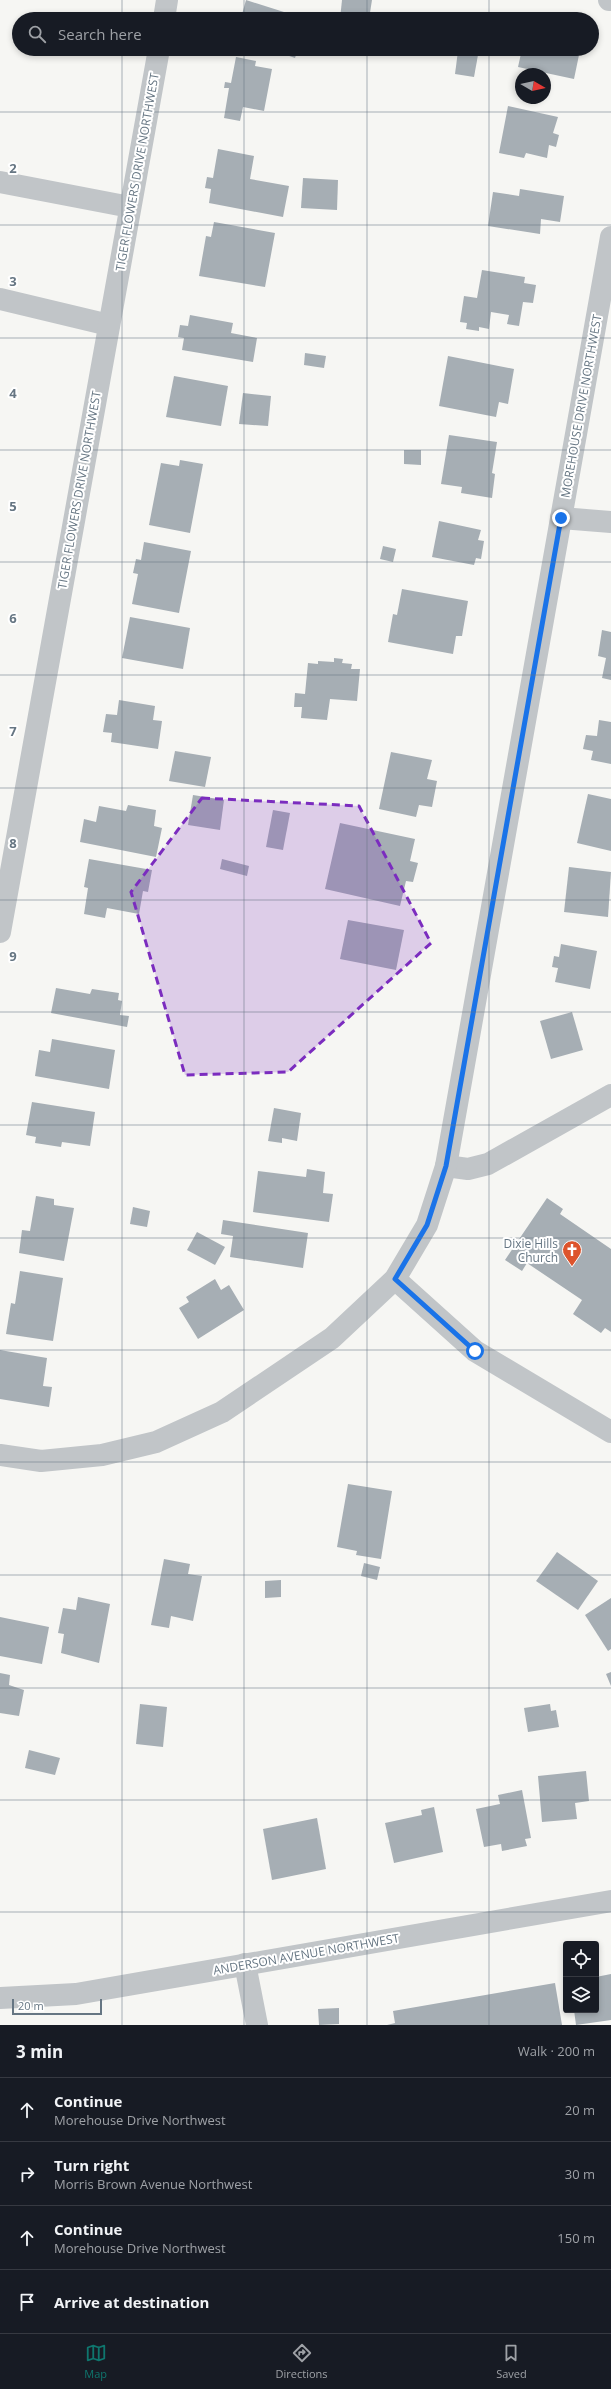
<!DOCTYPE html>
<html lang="en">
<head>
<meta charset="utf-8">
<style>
  body { margin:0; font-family:"Open Sans",sans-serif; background:#242831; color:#f1f3f6 }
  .controls { position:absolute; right:12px; bottom:12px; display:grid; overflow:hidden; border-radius:4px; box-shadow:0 2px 6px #0003 }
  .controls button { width:36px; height:36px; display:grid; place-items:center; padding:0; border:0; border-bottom:1px solid #363941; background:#171b24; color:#f1f3f6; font:20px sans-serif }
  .compass { position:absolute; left:515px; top:68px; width:36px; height:36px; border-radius:50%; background:#171b24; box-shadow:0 2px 6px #0003; rotate:99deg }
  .scale { position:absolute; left:12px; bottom:10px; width:90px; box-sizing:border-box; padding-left:4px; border:2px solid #667683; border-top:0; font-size:11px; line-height:14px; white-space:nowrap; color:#667683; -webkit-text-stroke:3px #fff; paint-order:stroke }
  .stop { position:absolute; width:12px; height:12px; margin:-9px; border:3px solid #1a73e8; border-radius:50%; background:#fff }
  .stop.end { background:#1a73e8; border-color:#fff; box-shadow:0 1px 4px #0008 }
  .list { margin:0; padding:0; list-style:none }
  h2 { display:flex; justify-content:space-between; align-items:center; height:52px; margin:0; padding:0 16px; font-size:17px }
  h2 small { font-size:13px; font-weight:400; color:#9ea1a6 }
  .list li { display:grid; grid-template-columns:26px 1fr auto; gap:12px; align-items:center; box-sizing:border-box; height:64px; padding:0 16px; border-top:1px solid #363941 }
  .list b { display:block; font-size:15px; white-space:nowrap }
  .list p { margin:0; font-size:13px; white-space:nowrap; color:#9ea1a6 }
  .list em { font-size:13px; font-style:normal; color:#9ea1a6 }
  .icon { flex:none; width:22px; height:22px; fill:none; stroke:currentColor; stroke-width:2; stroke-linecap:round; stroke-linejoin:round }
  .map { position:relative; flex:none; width:611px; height:2025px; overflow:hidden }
  .search { position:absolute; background:#171b24; box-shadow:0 2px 6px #0003; left:12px; right:12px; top:12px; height:44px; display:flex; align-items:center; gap:10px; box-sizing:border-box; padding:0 14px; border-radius:22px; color:#9ea1a6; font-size:15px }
  .sheet { height:308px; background:#171b24 }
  nav { display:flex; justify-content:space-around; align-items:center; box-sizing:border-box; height:56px; border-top:1px solid #363941; background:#171b24; font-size:11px; color:#9ea1a6 }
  nav a { display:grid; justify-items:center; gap:2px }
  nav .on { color:#0f766e }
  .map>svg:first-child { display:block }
  .building { fill:#a6aeb4 }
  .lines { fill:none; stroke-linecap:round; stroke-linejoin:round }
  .minor { stroke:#c1c5c8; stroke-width:22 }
  .route { stroke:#1a73e8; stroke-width:5 }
  .marked { fill:#7b2cbf; fill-opacity:0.2; stroke:#7b2cbf; stroke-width:3; stroke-dasharray:8 5; stroke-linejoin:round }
  .grid { fill:none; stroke:#667683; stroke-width:1; stroke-opacity:0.55 }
  .labels { text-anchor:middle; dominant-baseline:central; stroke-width:4; stroke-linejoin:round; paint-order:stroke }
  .street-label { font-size:12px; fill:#667683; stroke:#fff }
  .poi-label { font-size:12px; fill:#667683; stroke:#fff; text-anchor:end }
  .grid-label { font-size:13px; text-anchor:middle; font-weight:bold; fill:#667683; stroke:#fff; stroke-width:4; stroke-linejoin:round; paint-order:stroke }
</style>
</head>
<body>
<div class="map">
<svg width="611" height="2025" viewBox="0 0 611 2025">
  <rect width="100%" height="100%" fill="#f6f6f3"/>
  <g class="building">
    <polygon points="246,0 306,19 234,19 235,16 241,18"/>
    <polygon points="342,0 372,0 369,19 340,19"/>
    <polygon points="269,49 298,49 295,58"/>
    <polygon points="522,49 570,49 569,53 579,55 574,79 518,67"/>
    <polygon points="458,51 478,55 474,77 455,74"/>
    <polygon points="236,57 256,61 255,66 272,69 264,111 243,107 240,121 224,118 229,88 224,88 225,82 231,83"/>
    <polygon points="508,106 558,117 553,133 559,135 556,147 549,145 547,158 526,153 524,158 499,153"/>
    <polygon points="218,149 254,156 250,179 289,186 283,217 209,203 211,189 205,188 207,177 213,178"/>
    <polygon points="303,178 338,180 337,210 301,208"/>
    <polygon points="520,189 564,196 560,222 541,219 540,234 488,226 493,192 519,196"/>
    <polygon points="214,222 275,233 265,287 199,276 206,236 211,237"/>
    <polygon points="482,270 525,277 524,283 536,285 533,303 523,302 519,326 507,324 509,315 491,312 489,329 479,327 479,331 466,329 467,323 460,322 464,296 477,298"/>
    <polygon points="190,315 233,323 231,333 257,338 253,362 182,350 184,338 178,337 180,325 188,326"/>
    <polygon points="305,353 326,356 324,368 304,365"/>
    <polygon points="448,356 514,369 508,404 499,402 496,417 439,406"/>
    <polygon points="174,376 228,386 221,426 166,417"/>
    <polygon points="243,393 271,396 268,426 239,424"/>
    <polygon points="449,435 497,442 492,473 495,474 492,498 461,493 462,487 441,484"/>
    <polygon points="404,450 421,450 421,465 404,464"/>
    <polygon points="180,460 203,464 190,533 149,525 161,463 179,466"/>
    <polygon points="439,521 481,530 478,540 484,541 481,559 476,558 474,565 432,557"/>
    <polygon points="144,542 191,551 179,613 132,604 138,574 133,573 136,559 141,560"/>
    <polygon points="383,546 396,549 393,562 380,559"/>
    <polygon points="402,589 468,601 462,636 456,636 453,654 388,642 393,614 397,615"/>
    <polygon points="130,617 190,628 183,669 122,658"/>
    <polygon points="602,630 611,632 611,680 602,678 606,658 598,656"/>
    <polygon points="334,658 343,659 342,663 352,664 351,669 360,669 357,701 330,699 327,720 301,718 302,707 294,707 295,693 305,694 308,663 318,664 318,661 334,662"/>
    <polygon points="119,700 155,706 153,720 162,721 158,749 111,742 112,733 103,732 106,714 117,715"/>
    <polygon points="599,720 611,722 611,764 591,760 593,751 583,749 586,735 597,736"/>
    <polygon points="175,751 211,757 205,787 169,781"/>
    <polygon points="391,752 432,760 427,779 437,781 432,807 419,805 416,817 379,809"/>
    <polygon points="588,794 611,799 611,851 577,843"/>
    <polygon points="193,795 224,800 220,830 188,825"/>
    <polygon points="128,805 156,810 154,826 162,828 156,857 80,842 84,819 96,822 99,806 126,811"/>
    <polygon points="273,810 290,813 283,850 266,847"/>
    <polygon points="340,823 415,839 410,861 418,863 413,882 406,881 400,906 325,889"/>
    <polygon points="89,859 152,870 148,892 143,891 139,914 107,908 105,918 84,914 88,888 84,887"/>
    <polygon points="222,859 249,866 247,876 220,869"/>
    <polygon points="569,867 611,872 608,917 564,912"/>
    <polygon points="348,920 404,930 396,970 340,959"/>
    <polygon points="561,944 597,951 590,989 555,982 558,968 552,967 554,956 559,957"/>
    <polygon points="56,988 90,994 92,989 119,993 118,1000 122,1001 120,1015 129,1016 127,1027 51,1013"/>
    <polygon points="572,1012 583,1050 551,1059 540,1021"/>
    <polygon points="52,1039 115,1050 109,1089 35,1076 39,1050 50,1052"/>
    <polygon points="32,1102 95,1112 90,1146 62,1142 61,1147 35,1143 36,1137 26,1135"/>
    <polygon points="274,1108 301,1113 297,1141 282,1138 282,1143 268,1141"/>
    <polygon points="307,1169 325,1172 323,1193 333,1194 329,1222 253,1212 258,1171 306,1177"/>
    <polygon points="36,1196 54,1199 54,1205 74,1208 64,1261 19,1253 22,1230 30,1231"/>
    <polygon points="547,1198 563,1209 560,1214 611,1249 611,1332 605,1328 601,1333 573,1314 582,1300 527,1263 522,1271 505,1260"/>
    <polygon points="133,1207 150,1211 147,1227 130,1224"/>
    <polygon points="223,1220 308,1233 303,1268 230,1257 233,1236 221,1234"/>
    <polygon points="197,1232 225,1247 215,1265 187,1250"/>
    <polygon points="20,1271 63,1278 53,1341 6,1334 11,1303 15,1304"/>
    <polygon points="215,1279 221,1290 229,1285 244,1310 198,1339 179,1308 189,1302 186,1297"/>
    <polygon points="0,1350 47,1358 43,1386 52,1387 49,1407 0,1399"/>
    <polygon points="348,1484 392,1491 381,1559 356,1555 357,1551 337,1547"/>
    <polygon points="557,1552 598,1581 578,1610 536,1581"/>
    <polygon points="164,1559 190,1564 188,1574 202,1576 193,1621 171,1616 169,1628 151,1625"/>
    <polygon points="364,1563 380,1567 377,1580 361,1576"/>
    <polygon points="281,1580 281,1597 265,1598 265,1581"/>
    <polygon points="78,1597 110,1604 99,1663 61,1653 64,1634 58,1633 63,1608 76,1610"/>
    <polygon points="611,1598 611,1649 608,1651 585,1615"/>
    <polygon points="0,1617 49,1627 42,1664 0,1656"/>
    <polygon points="611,1672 611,1686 606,1674"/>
    <polygon points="0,1673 10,1675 9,1685 24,1690 19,1716 0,1713"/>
    <polygon points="140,1704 167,1707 163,1747 136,1744"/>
    <polygon points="550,1704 551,1711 556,1710 559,1727 528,1732 524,1708"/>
    <polygon points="29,1750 60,1758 55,1775 25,1768"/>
    <polygon points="586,1771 589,1801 575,1803 577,1819 542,1822 538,1776"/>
    <polygon points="522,1790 531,1838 525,1839 527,1846 502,1851 501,1844 484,1847 476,1809 500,1804 498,1795"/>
    <polygon points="434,1807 443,1852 394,1863 385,1823 422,1815 421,1810"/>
    <polygon points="317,1818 326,1869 272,1880 263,1829"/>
    <polygon points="611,1974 611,2020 576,2025 574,2010 596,2010 596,1977"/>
    <polygon points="555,1983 562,2025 387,2025 395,2023 393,2011"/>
    <polygon points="339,2008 339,2024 319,2025 318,2009"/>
  </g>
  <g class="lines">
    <g class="minor">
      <polyline points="609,0 611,0"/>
      <polyline points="164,19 167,0"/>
      <polyline points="0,182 130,207"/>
      <polyline points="0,299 109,325"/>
      <polyline points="561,518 611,522"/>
      <polyline points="0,932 159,49"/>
      <polyline points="446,1166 468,1169 488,1164 611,1095"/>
      <polyline points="395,1279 475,1351 611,1432"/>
      <polyline points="0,1455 41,1461 102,1455 156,1442 222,1412 332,1338 395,1279 427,1225 446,1166 611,237"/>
      <polyline points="245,1964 257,2025"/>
      <polyline points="0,1998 76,1994 611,1901"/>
    </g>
  </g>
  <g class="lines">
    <polyline class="route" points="475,1351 395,1279 427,1225 446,1166 561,518"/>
  </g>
  <path class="marked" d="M202,798L359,806L431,943L288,1072L185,1075L131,892Z"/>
  <path class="grid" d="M122,0V19M244,0V19M367,0V19M489,0V19M122,49V2025M244,49V2025M367,49V2025M489,49V2025M0,112H611M0,225H611M0,338H611M0,450H611M0,562H611M0,675H611M0,788H611M0,900H611M0,1012H611M0,1125H611M0,1238H611M0,1350H611M0,1462H611M0,1575H611M0,1688H611M0,1800H611M0,1912H611"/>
  <defs>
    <symbol id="church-pin" viewBox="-11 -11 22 30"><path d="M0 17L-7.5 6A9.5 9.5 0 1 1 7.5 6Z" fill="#dd542c" stroke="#fff"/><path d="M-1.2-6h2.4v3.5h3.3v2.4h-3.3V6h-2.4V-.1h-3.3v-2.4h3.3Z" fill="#fff"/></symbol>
  </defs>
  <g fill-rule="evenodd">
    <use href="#church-pin" x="561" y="1239" width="22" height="30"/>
  </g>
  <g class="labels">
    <g class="street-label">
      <text transform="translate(137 172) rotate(-80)">TIGER FLOWERS DRIVE NORTHWEST</text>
      <text transform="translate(581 406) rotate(-80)">MOREHOUSE DRIVE NORTHWEST</text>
      <text transform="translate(79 490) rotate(-80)">TIGER FLOWERS DRIVE NORTHWEST</text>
      <text transform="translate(306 1954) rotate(-10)">ANDERSON AVENUE NORTHWEST</text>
    </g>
    <g class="poi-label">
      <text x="558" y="1243">Dixie Hills<tspan x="558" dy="14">Church</tspan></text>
    </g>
  </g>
  <g class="grid-label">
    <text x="13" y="173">2</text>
    <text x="13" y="286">3</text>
    <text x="13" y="398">4</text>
    <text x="13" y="511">5</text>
    <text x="13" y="623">6</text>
    <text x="13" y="736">7</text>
    <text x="13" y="848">8</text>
    <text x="13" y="961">9</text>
  </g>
</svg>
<div class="controls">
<button><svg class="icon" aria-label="locate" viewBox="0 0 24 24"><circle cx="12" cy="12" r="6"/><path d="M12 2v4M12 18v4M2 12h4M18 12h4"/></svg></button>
<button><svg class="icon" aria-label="layers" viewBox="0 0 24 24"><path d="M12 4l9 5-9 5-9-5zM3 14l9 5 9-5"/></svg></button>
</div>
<svg class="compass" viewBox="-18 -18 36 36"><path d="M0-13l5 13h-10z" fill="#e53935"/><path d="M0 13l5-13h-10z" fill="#9ea1a6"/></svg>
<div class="scale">20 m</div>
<div class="stop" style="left:475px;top:1351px"></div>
<div class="stop end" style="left:561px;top:518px"></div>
<div class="search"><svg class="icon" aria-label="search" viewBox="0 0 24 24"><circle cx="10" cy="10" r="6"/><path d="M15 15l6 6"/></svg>Search here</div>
</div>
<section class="sheet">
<h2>3 min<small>Walk · 200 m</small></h2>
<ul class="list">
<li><svg class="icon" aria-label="ahead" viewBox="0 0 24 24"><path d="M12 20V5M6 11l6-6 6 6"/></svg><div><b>Continue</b><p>Morehouse Drive Northwest</p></div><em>20 m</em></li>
<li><svg class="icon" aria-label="right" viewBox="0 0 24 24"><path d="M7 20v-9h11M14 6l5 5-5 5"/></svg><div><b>Turn right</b><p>Morris Brown Avenue Northwest</p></div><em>30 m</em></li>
<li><svg class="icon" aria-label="ahead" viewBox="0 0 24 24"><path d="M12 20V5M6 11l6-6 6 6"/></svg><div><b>Continue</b><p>Morehouse Drive Northwest</p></div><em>150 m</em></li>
<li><svg class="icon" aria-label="arrive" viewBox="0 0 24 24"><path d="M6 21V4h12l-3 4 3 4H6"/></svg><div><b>Arrive at destination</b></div></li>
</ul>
</section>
<nav>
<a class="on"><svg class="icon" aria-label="map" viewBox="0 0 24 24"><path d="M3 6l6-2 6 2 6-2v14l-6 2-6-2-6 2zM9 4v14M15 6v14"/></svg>Map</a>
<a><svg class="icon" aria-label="directions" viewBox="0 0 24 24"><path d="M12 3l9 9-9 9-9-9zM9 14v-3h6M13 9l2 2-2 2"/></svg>Directions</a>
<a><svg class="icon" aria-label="saved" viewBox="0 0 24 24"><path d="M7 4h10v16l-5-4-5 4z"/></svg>Saved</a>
</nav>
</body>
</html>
